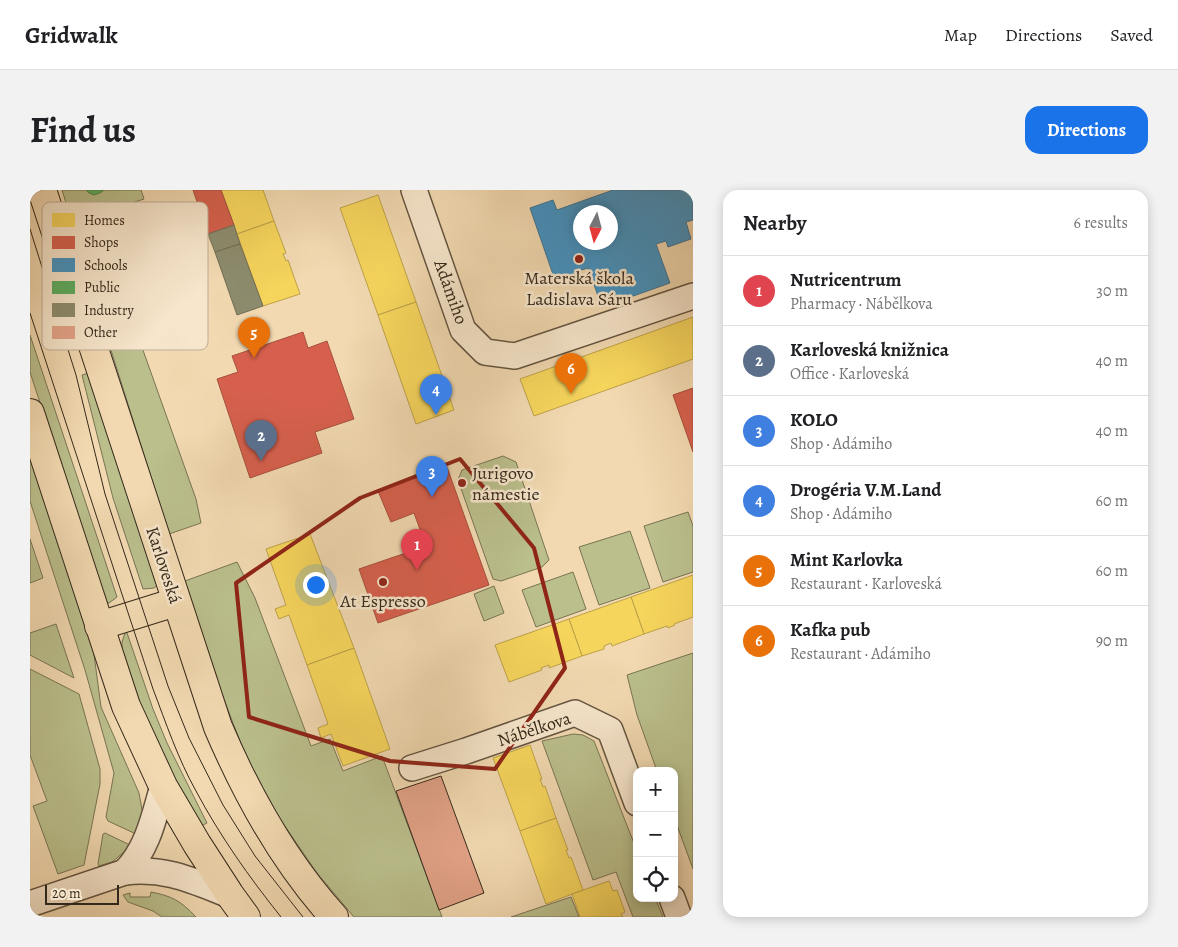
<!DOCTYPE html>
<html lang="en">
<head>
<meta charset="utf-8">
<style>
  body { margin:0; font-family:Alegreya,serif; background:#f2f2f2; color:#202124 }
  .controls { position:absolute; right:15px; bottom:15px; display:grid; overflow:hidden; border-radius:10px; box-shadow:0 2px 12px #0003 }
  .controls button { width:45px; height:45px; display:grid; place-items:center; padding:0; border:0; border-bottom:1px solid #e0e0e0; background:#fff; color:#202124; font:25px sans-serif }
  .compass { position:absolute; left:543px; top:15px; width:45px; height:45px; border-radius:50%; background:#fff; box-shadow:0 2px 12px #0003; rotate:186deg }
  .scale { position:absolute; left:15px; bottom:12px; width:74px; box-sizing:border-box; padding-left:5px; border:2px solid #35291b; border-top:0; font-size:14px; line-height:18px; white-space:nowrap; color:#35291b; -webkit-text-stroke:4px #f7e6cc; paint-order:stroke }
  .you { position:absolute; left:285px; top:394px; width:18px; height:18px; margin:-12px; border:4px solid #fff; border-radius:50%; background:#1a73e8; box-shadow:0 0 0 8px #1a73e833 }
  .badge { display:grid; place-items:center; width:32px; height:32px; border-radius:50%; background:#1a73e8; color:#fff; font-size:16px; font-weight:700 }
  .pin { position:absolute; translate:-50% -41px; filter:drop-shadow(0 1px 2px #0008) }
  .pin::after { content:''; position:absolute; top:26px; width:18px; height:15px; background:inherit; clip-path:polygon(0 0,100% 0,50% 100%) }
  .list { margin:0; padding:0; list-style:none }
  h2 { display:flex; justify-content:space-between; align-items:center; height:65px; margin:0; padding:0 20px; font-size:21px }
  h2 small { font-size:16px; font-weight:400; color:#757577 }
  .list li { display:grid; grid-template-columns:32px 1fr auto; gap:15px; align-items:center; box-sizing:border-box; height:70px; padding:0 20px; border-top:1px solid #e0e0e0 }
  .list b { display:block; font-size:19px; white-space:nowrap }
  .list p { margin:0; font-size:16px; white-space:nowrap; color:#757577 }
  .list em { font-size:16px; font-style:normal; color:#757577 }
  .icon { flex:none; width:28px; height:28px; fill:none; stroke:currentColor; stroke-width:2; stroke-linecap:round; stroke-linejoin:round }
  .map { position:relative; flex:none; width:663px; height:727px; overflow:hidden; border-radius:15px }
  header { display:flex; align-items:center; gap:30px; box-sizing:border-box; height:70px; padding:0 25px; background:#fff; border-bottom:1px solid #e0e0e0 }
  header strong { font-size:24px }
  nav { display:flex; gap:28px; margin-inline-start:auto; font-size:18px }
  .intro { display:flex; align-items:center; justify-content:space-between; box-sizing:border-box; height:120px; padding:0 30px }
  h1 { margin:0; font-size:35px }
  .button { padding:12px 22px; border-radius:15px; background:#1a73e8; color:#fff; font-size:18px; font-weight:700 }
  main { display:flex; gap:30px; padding:0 30px }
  aside { flex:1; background:#fff; border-radius:15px; box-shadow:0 2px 12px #0003 }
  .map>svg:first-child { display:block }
  .green { fill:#babf8c; stroke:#787454 }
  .homes { fill:#f6d55c; stroke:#bca148 }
  .shops { fill:#d6604d; stroke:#a6503e }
  .schools { fill:#4393c3; stroke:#3f7391; fill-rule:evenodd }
  .public { fill:#5aae61; stroke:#4f864c }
  .industry { fill:#8c8c6e; stroke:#726e55 }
  .building { fill:#e2a287; stroke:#35291b }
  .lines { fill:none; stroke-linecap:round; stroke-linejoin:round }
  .minor-casing { stroke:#645540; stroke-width:28 }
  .major-casing { stroke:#35291b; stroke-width:30 }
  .minor { stroke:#f7e6cc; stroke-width:25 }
  .major { stroke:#f2d9b1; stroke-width:28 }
  .tram { stroke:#35291b; stroke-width:1 }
  .marked { fill:none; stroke:#8f2418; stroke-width:4; stroke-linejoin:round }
  .poi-dot { fill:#8f2418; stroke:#f7e6cc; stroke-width:2 }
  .labels { text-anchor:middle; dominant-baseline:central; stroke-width:5; stroke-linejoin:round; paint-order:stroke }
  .poi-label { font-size:18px; fill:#35291b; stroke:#f7e6cc }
  .street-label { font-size:18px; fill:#35291b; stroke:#f7e6cc }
  .key { fill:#f7e6cc; stroke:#bdad97; stroke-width:1 }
  .key-label { font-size:14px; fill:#35291b }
</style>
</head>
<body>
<header>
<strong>Gridwalk</strong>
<nav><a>Map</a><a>Directions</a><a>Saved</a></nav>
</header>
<div class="intro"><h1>Find us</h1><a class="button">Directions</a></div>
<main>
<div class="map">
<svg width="663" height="727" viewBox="0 0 663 727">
  <rect width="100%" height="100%" fill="#f2d9b1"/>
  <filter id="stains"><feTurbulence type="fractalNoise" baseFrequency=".004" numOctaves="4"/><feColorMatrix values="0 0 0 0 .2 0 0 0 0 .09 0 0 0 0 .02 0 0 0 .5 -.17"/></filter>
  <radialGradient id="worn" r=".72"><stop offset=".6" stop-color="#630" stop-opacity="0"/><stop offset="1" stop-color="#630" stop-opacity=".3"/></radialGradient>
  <g class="green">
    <polygon points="32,0 111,0 114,9 49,30 40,26"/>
    <polygon points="69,117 71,117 116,138 118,145 109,149 166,309 171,333 139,344 68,119"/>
    <polygon points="0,145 87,407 79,413 75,412 0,182"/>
    <polygon points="59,183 128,395 124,398 113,399 83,308 52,185"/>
    <polygon points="0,265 63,457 71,517 109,603 113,625 106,644 78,631 76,627 84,583 55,480 0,311"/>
    <polygon points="473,266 486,272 519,370 512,377 471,391 463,389 428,290 432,280"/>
    <polygon points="658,322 663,336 663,382 633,392 614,336"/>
    <polygon points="600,341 620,398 569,415 549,357"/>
    <polygon points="0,349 13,388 0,393"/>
    <polygon points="207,372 225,408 281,556 300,549 313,581 352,566 412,727 324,727 287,683 248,626 217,569 184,484 155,391"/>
    <polygon points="543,382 556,419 506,437 492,400"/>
    <polygon points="464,396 474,423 454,431 444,404"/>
    <polygon points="26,434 44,488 0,465 0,443"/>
    <polygon points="96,440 123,519 137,553 177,633 171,636 136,573 107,506 92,463 92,452"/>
    <polygon points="663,463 663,679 644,627 644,581 627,581 607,525 597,485"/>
    <polygon points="0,479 49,504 70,579 70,594 54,675 28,684 3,616 17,611 0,565"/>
    <polygon points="543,544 553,545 564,551 607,661 607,708 625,708 633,727 603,727 586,682 563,690 512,551"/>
    <polygon points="75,643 100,655 100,657 82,672 69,676 68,674 73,644"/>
    <path d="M121,702C142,706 151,711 166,727H132L123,721L98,712L93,705L100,703V707H120Z"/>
    <polygon points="541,707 549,727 481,727"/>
  </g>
  <g class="homes">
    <polygon points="191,0 233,0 244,31 207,44"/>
    <polygon points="348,5 386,112 348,125 310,18"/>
    <polygon points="244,31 256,63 253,64 256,71 258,70 270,104 233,116 207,44"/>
    <polygon points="386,112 424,220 386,234 348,125"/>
    <polygon points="663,127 663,169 504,226 490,189"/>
    <polygon points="280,344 324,458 277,475 259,425 249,429 245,419 256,415 236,359"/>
    <polygon points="663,385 663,427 644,434 645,435 638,438 637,436 614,444 601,407"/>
    <polygon points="601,407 614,444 582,456 581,453 574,456 574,459 552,466 539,429"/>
    <polygon points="539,429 552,466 519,478 519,475 511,478 512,480 479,492 465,455"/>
    <polygon points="324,458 360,559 313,576 301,544 291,548 288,538 298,534 277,475"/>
    <polygon points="500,555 512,589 510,589 513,597 515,596 526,628 490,641 463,568"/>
    <polygon points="526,628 538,660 536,660 539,668 541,667 553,700 516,714 490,641"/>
    <polygon points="579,691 583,701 587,700 595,722 591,724 593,727 550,727 542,704"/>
  </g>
  <g class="shops">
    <polygon points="163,0 191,0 204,35 178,44"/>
    <polygon points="273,142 278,158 297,151 324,229 285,242 292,263 220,288 187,189 208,182 202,166"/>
    <polygon points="663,198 663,262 643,205"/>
    <polygon points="417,277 459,395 348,433 329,379 396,356 384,323 361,332 348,301"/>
  </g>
  <path class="schools" d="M583,0H663V30L656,32L661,49L638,57L636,51L626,54L640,93L572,117L558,78L548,81L551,88L527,96L500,18L523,10L527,20ZM550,22H580V52H550Z"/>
  <polygon class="public" points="56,0 74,0 70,3 64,5 59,3"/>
  <g class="industry">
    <polygon points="204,35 210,54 185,62 178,44"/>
    <polygon points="210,54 233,116 207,125 185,62"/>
  </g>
  <polygon class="building" points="411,586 454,703 409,720 366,601"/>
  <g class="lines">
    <defs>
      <g id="minor">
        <polyline points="384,0 433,140 455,162 485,166 663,106"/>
        <polyline points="382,578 436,561 545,523 580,540 607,613"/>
        <path d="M95,682C118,658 124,627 133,596"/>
        <polyline points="642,708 649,727"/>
        <path d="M0,714L95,682C135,677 163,691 200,705"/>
      </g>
      <g id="major">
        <path d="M12,0L188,537C217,605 254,672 304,727"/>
        <polyline points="0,223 96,516 133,596 167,654 200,705 216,727"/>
        <polyline points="69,436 146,412"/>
      </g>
    </defs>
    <use href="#minor" class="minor-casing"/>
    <use href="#major" class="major-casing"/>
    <use href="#minor" class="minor"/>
    <use href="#major" class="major"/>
    <g class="tram">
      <polyline points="0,39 46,185 75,304 138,496 159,548 193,615 225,666 273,727"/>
      <path d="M0,123L123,499C136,533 148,569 166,601C190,646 219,687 251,727"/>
    </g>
  </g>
  <path class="marked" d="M430,269L504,358L535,478L465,579L360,571L219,527L206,393L330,308Z"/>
  <g class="poi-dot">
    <circle cx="549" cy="69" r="5"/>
    <circle cx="432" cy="293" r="5"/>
    <circle cx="353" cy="392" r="5"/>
  </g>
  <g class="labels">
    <g class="poi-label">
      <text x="549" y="88">Materská škola<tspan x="549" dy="21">Ladislava Sáru</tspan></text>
      <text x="442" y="283" text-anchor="start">Jurigovo<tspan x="442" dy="21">námestie</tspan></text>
      <text x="353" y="411">At Espresso</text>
    </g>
    <g class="street-label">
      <text transform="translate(421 102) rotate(70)">Adámiho</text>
      <text transform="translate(134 375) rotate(72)">Karloveská</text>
      <text transform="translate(504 539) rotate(-18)">Nábělkova</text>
    </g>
  </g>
  <rect x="12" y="12" width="166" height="148" rx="8" class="key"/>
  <rect x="22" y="23" width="23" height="14" fill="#f6d55c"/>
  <rect x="22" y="46" width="23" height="13" fill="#d6604d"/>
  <rect x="22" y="68" width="23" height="14" fill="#4393c3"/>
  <rect x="22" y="91" width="23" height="13" fill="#5aae61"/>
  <rect x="22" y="113" width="23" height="14" fill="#8c8c6e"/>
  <rect x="22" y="136" width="23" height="13" fill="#e2a287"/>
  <g class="key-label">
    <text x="54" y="35">Homes</text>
    <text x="54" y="57">Shops</text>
    <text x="54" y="80">Schools</text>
    <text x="54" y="102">Public</text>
    <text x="54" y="125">Industry</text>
    <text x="54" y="147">Other</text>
  </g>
  <rect width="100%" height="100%" filter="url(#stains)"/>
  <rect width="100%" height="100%" fill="url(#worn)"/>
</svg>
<div class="controls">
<button>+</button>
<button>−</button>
<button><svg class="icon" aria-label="locate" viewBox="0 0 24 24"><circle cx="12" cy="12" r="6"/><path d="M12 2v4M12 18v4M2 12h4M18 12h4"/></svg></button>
</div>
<svg class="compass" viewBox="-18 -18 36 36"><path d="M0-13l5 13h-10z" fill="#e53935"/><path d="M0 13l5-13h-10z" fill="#757577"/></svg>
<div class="scale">20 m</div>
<div class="you"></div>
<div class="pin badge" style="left:387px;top:380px;background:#e0444e">1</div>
<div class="pin badge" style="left:231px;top:271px;background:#5c6f8a">2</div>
<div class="pin badge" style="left:402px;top:307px;background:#3f7fe0">3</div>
<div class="pin badge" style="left:406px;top:225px;background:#3f7fe0">4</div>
<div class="pin badge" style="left:224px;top:168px;background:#e8710a">5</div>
<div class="pin badge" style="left:541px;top:204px;background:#e8710a">6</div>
</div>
<aside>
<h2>Nearby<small>6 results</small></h2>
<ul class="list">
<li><span class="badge" style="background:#e0444e">1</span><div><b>Nutricentrum</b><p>Pharmacy · Nábělkova</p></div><em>30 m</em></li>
<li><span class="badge" style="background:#5c6f8a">2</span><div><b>Karloveská knižnica</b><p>Office · Karloveská</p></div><em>40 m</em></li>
<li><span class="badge" style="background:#3f7fe0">3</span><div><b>KOLO</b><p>Shop · Adámiho</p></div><em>40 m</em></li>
<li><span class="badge" style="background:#3f7fe0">4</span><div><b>Drogéria V.M.Land</b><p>Shop · Adámiho</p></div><em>60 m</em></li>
<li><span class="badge" style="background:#e8710a">5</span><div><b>Mint Karlovka</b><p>Restaurant · Karloveská</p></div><em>60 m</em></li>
<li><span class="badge" style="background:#e8710a">6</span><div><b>Kafka pub</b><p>Restaurant · Adámiho</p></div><em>90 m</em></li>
</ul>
</aside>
</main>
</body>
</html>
